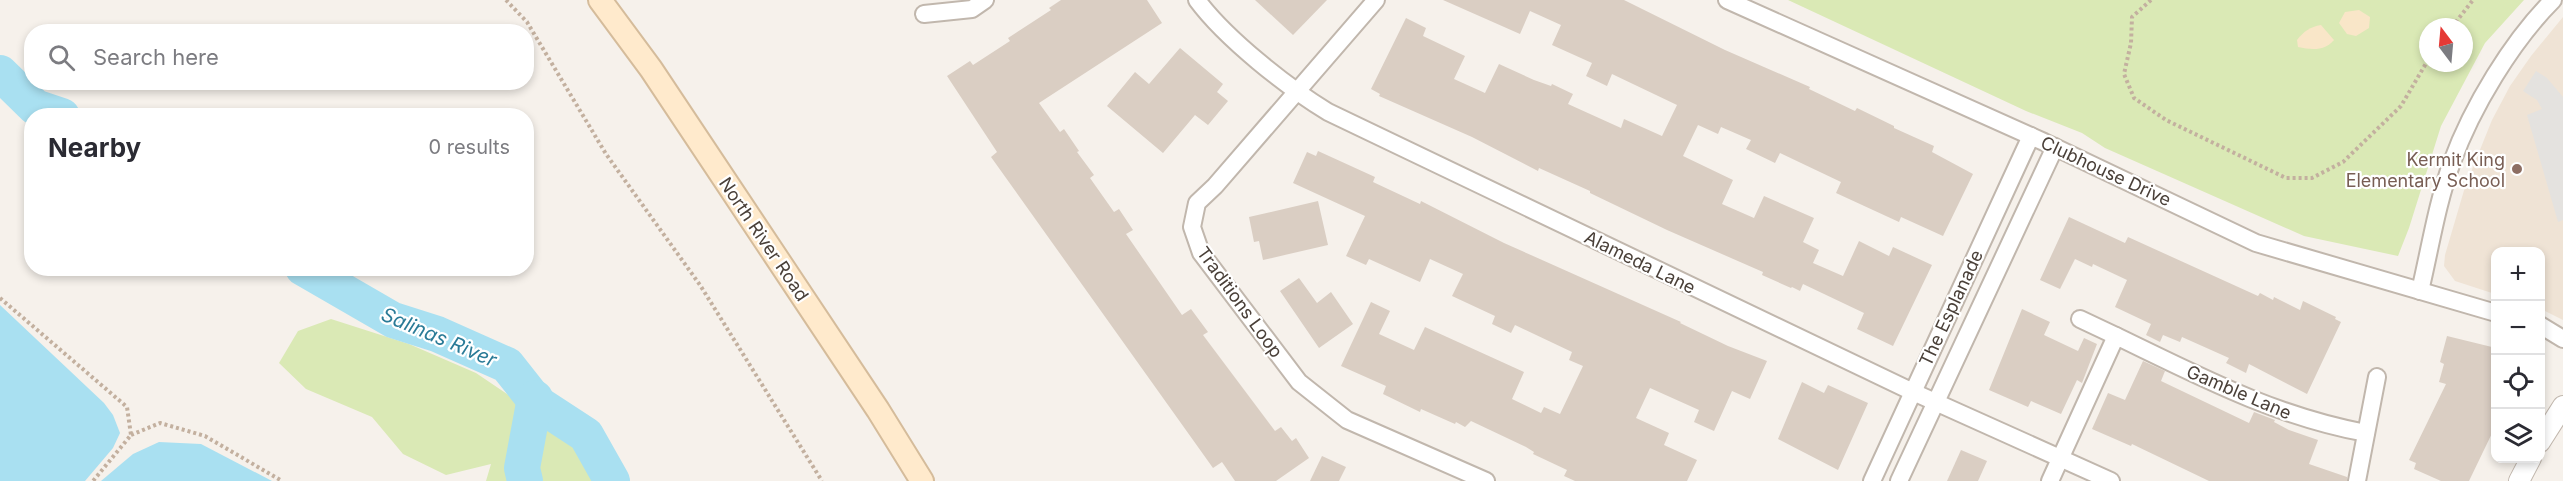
<!DOCTYPE html>
<html lang="en">
<head>
<meta charset="utf-8">
<style>
  body { margin:0; font-family:Inter,sans-serif; background:#f2f2f3; color:#2b2b33 }
  .controls { position:absolute; right:18px; bottom:18px; display:grid; overflow:hidden; border-radius:12px; box-shadow:0 3px 9px #0003 }
  .controls button { width:54px; height:54px; display:grid; place-items:center; padding:0; border:0; border-bottom:2px solid #e1e1e2; background:#fff; color:#2b2b33; font:30px sans-serif }
  .compass { position:absolute; left:2419px; top:18px; width:54px; height:54px; border-radius:50%; background:#fff; box-shadow:0 3px 9px #0003; rotate:344deg }
  .list { margin:0; padding:0; list-style:none }
  h2 { display:flex; justify-content:space-between; align-items:center; height:78px; margin:0; padding:0 24px; font-size:26px }
  h2 small { font-size:20px; font-weight:400; color:#7c7c81 }
  .icon { flex:none; width:33px; height:33px; fill:none; stroke:currentColor; stroke-width:2; stroke-linecap:round; stroke-linejoin:round }
  .map { position:relative; flex:none; width:2563px; height:481px; overflow:hidden }
  .search { position:absolute; background:#fff; box-shadow:0 3px 9px #0003; left:24px; top:24px; width:510px; height:66px; display:flex; align-items:center; gap:15px; box-sizing:border-box; padding:0 21px; border-radius:24px; color:#7c7c81; font-size:22px }
  .panel { position:absolute; background:#fff; box-shadow:0 3px 9px #0003; left:24px; top:108px; width:510px; height:168px; border-radius:24px }
  .map>svg:first-child { display:block }
  .education { fill:#efe3d5 }
  .green { fill:#dae9b5; fill-rule:evenodd }
  .sand { fill:#f9e6c8 }
  .parking { fill:#e4e2df }
  .water { fill:#a9e0f1 }
  .lines { fill:none; stroke-linecap:round; stroke-linejoin:round }
  .river { stroke:#a9e0f1; stroke-width:36 }
  .building { fill:#dacec3 }
  .minor-casing { stroke:#c1b7ad; stroke-width:20 }
  .tertiary-casing { stroke:#c1b7ad; stroke-width:22 }
  .secondary-casing { stroke:#d5bc9b; stroke-width:26 }
  .path { stroke:#c3b09f; stroke-width:4; stroke-dasharray:3 3; stroke-linecap:butt }
  .minor { stroke:#fff; stroke-width:16 }
  .tertiary { stroke:#fff; stroke-width:20 }
  .secondary { stroke:#ffeacc; stroke-width:22 }
  .education-dot { fill:#8d6e63; stroke:#fff; stroke-width:2 }
  .labels { text-anchor:middle; dominant-baseline:central; stroke-width:4.5; stroke-linejoin:round; paint-order:stroke }
  .education-label { font-size:18px; fill:#785e54; stroke:#fff; text-anchor:end }
  .street-label { font-size:18px; fill:#4a4039; stroke:#fff }
  .water-label { font-size:20px; font-style:italic; fill:#2a7b97; stroke:#fff }
</style>
</head>
<body>
<div class="map">
<svg width="2563" height="481" viewBox="0 0 2563 481">
  <rect width="100%" height="100%" fill="#f6f1eb"/>
  <polygon class="education" points="2563,17 2563,320 2541,309 2540,252 2496,252 2495,294 2455,281 2444,266 2445,255 2465,187 2492,120 2510,86 2531,56"/>
  <g class="green">
    <path d="M1788,0H2524L2485,43L2441,126L2409,228L2398,256L2304,236L2105,148L2082,133L2026,111ZM2428,27H2464V63H2428Z"/>
    <polygon points="331,319 409,344 476,373 580,443 603,481 486,481 491,464 446,475 403,454 372,417 306,389 279,363 298,331"/>
  </g>
  <g class="sand">
    <polygon points="2359,10 2370,17 2369,28 2356,36 2347,34 2339,23 2345,12"/>
    <path d="M2321,25L2334,40C2325,51 2312,50 2298,47L2297,40C2304,31 2310,27 2321,25Z"/>
  </g>
  <polygon class="parking" points="2536,71 2547,78 2563,97 2563,220 2558,222 2527,115 2542,109 2537,100 2523,91"/>
  <g class="water">
    <polygon points="0,305 104,403 113,415 120,433 113,448 85,481 0,481"/>
    <polygon points="159,442 201,444 272,481 101,481 133,454"/>
  </g>
  <g class="lines">
    <g class="river">
      <polyline points="0,73 35,107 62,116"/>
      <polyline points="303,268 393,320 437,334 507,365 537,403 586,435 612,481"/>
      <polyline points="525,481 522,468 535,398"/>
    </g>
  </g>
  <g class="building">
    <polygon points="1061,0 1147,0 1162,23 1039,103 1060,132 1064,129 1079,151 1077,152 1094,175 1090,178 1114,212 1119,209 1133,230 1126,234 1182,315 1191,309 1208,332 1203,335 1275,431 1281,427 1292,441 1296,438 1309,458 1276,481 1235,481 1222,462 1213,468 991,157 997,152 947,76 970,61 973,65 1010,41 1008,38 1051,10 1049,8"/>
    <polygon points="1255,0 1327,0 1293,35"/>
    <polygon points="1443,0 1624,0 1725,50 1810,87 1809,89 1855,111 1857,108 1894,126 1894,128 1934,146 1932,152 1973,174 1943,236 1901,217 1899,222 1836,193 1841,182 1780,153 1775,163 1746,149 1751,140 1721,127 1718,134 1698,125 1683,156 1733,180 1722,204 1754,218 1764,196 1814,218 1803,242 1819,250 1813,263 1843,276 1859,241 1889,256 1893,247 1932,265 1893,346 1857,329 1864,313 1803,284 1800,291 1792,287 1791,288 1762,275 1763,272 1667,230 1590,193 1590,191 1539,168 1538,171 1472,137 1379,96 1380,94 1371,89 1406,18 1426,28 1423,36 1465,56 1454,79 1485,93 1499,64 1534,80 1551,86 1552,84 1573,94 1568,104 1621,128 1624,119 1662,136 1677,105 1612,74 1607,86 1586,76 1592,63 1552,45 1561,25 1530,11 1520,34"/>
    <polygon points="1180,48 1223,84 1217,92 1228,101 1208,125 1195,115 1163,153 1107,106 1135,72 1149,84"/>
    <polygon points="1318,151 1375,177 1373,182 1420,204 1421,201 1504,243 1681,322 1680,323 1728,346 1767,361 1750,399 1732,391 1714,431 1694,422 1699,410 1650,388 1636,418 1669,433 1664,445 1697,460 1687,481 1575,481 1564,476 1567,470 1533,454 1534,452 1526,447 1471,421 1465,427 1456,422 1455,424 1421,409 1420,412 1383,394 1386,386 1341,366 1371,302 1390,311 1379,334 1414,350 1425,327 1524,372 1512,399 1541,413 1544,407 1560,414 1583,366 1569,360 1572,352 1515,325 1511,333 1492,324 1495,316 1452,296 1463,274 1430,259 1420,282 1369,259 1366,265 1346,256 1365,216 1293,183 1307,152 1316,156"/>
    <polygon points="1318,201 1328,245 1263,260 1259,241 1254,242 1249,217"/>
    <polygon points="2069,217 2125,243 2128,237 2258,296 2260,293 2273,300 2274,297 2300,310 2303,301 2336,317 2335,319 2341,322 2307,394 2249,364 2246,373 2226,363 2229,358 2182,337 2180,342 2163,335 2160,342 2146,335 2151,324 2115,307 2127,280 2093,264 2092,267 2075,259 2060,289 2040,280"/>
    <polygon points="1299,278 1317,303 1331,292 1353,324 1319,348 1280,291"/>
    <polygon points="2022,309 2050,322 2044,335 2078,351 2084,338 2097,344 2082,383 2077,380 2061,414 2031,401 2028,407 1989,390"/>
    <polygon points="2447,336 2496,348 2496,425 2469,481 2441,481 2414,469 2416,463 2409,460 2446,384 2439,382 2444,364 2440,362"/>
    <polygon points="2143,361 2165,371 2161,381 2249,423 2254,412 2275,420 2274,422 2289,430 2318,440 2309,464 2347,477 2347,481 2209,481 2132,444 2131,446 2092,429 2108,393 2125,400"/>
    <polygon points="1802,382 1824,393 1828,385 1868,403 1838,470 1778,439"/>
    <polygon points="1961,450 1987,461 1978,481 1947,481"/>
    <polygon points="1322,456 1346,467 1339,481 1310,481"/>
  </g>
  <g class="lines">
    <defs>
      <g id="minor">
        <path d="M1197,0C1226,39 1287,87 1328,112L1913,392L2111,481"/>
        <polyline points="1376,0 1215,186 1197,203 1192,227 1201,253 1299,382 1347,420 1486,481"/>
        <polyline points="1727,0 2044,142 2256,243 2496,313"/>
        <polyline points="924,14 972,9 985,0"/>
        <path d="M2420,291C2430,249 2437,203 2452,162C2472,107 2512,41 2553,0"/>
        <polyline points="2080,319 2116,336"/>
        <polyline points="2540,325 2563,339"/>
        <polyline points="1872,481 2031,136"/>
        <polyline points="1899,481 2055,147"/>
        <path d="M2050,481L2116,336C2199,376 2274,416 2366,433"/>
        <polyline points="2357,481 2377,377"/>
      </g>
      <g id="tertiary">
        <polyline points="2540,442 2563,406"/>
        <polyline points="2519,481 2531,458"/>
      </g>
      <polyline id="secondary" points="600,0 651,69 878,410 922,481"/>
    </defs>
    <use href="#minor" class="minor-casing"/>
    <use href="#tertiary" class="tertiary-casing"/>
    <use href="#secondary" class="secondary-casing"/>
    <g class="path">
      <polyline points="506,0 527,22 606,154 700,285 822,481"/>
      <polyline points="2151,0 2132,17 2131,43 2124,74 2134,98 2166,120 2286,178 2312,178 2343,162 2401,106 2428,60"/>
      <polyline points="2452,27 2473,0"/>
      <polyline points="0,298 127,407 131,435 93,481"/>
      <polyline points="131,435 160,423 205,436 282,481"/>
    </g>
    <use href="#minor" class="minor"/>
    <use href="#tertiary" class="tertiary"/>
    <use href="#secondary" class="secondary"/>
  </g>
  <circle class="education-dot" cx="2517" cy="169" r="6"/>
  <g class="labels">
    <g class="education-label">
      <text x="2505" y="159">Kermit King<tspan x="2505" dy="21">Elementary School</tspan></text>
    </g>
    <g class="street-label">
      <text transform="translate(2106 171) rotate(25)">Clubhouse Drive</text>
      <text transform="translate(764 239) rotate(56)">North River Road</text>
      <text transform="translate(1640 262) rotate(26)">Alameda Lane</text>
      <text transform="translate(1240 302) rotate(54)">Traditions Loop</text>
      <text transform="translate(1951 308) rotate(-65)">The Esplanade</text>
      <text transform="translate(2239 392) rotate(23)">Gamble Lane</text>
    </g>
    <g class="water-label">
      <text transform="translate(439 337) rotate(23)">Salinas River</text>
    </g>
  </g>
</svg>
<div class="controls">
<button>+</button>
<button>−</button>
<button><svg class="icon" aria-label="locate" viewBox="0 0 24 24"><circle cx="12" cy="12" r="6"/><path d="M12 2v4M12 18v4M2 12h4M18 12h4"/></svg></button>
<button><svg class="icon" aria-label="layers" viewBox="0 0 24 24"><path d="M12 4l9 5-9 5-9-5zM3 14l9 5 9-5"/></svg></button>
</div>
<svg class="compass" viewBox="-18 -18 36 36"><path d="M0-13l5 13h-10z" fill="#e53935"/><path d="M0 13l5-13h-10z" fill="#7c7c81"/></svg>
<div class="search"><svg class="icon" aria-label="search" viewBox="0 0 24 24"><circle cx="10" cy="10" r="6"/><path d="M15 15l6 6"/></svg>Search here</div>
<section class="panel">
<h2>Nearby<small>0 results</small></h2>
<ul class="list">
</ul>
</section>
</div>
</body>
</html>
